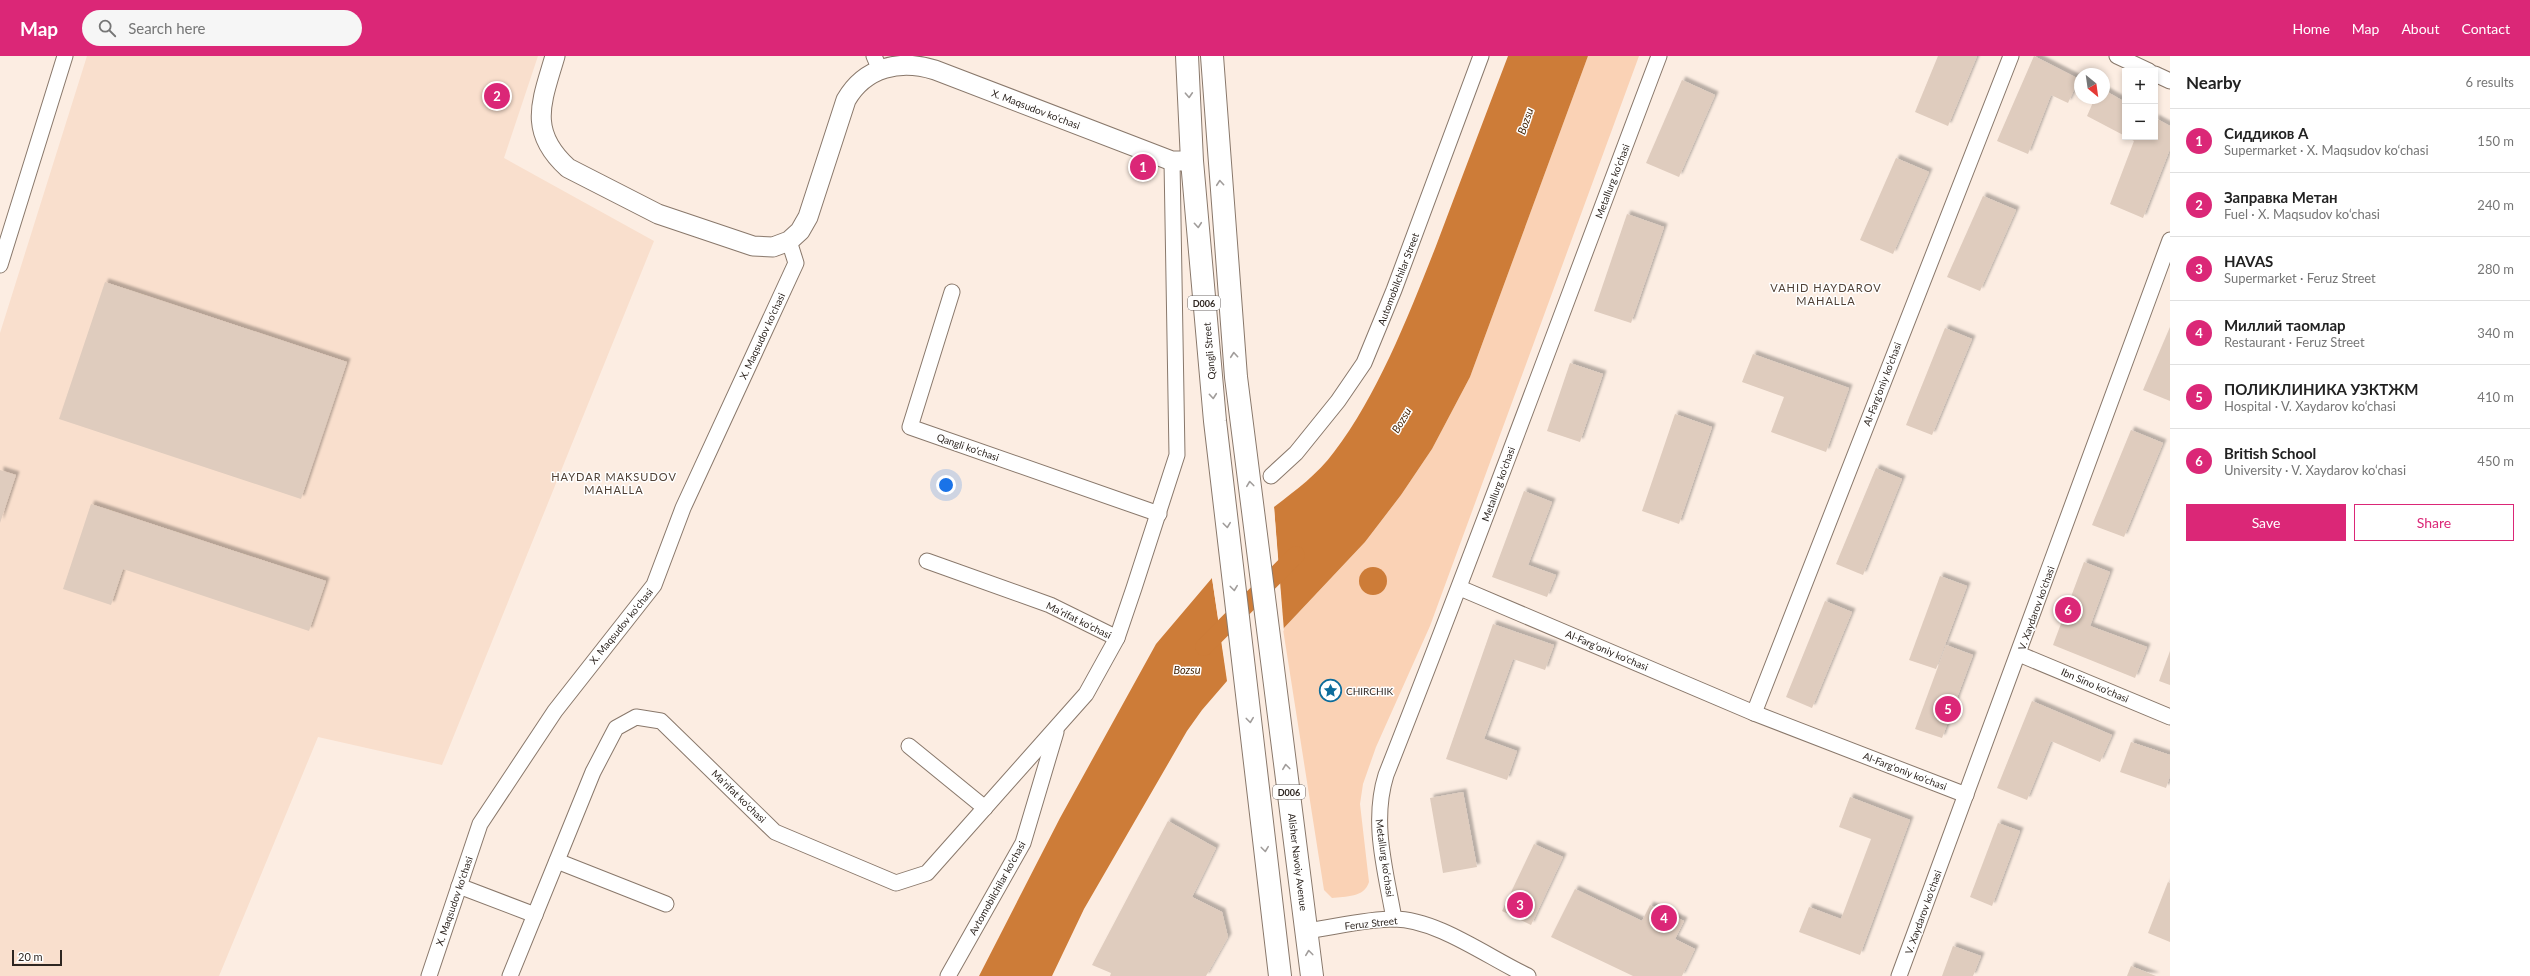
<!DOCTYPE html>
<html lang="en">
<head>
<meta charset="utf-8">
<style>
  body { margin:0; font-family:Lato,sans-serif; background:#f6f6f6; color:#222 }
  .controls { position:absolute; right:12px; top:12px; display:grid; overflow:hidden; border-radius:0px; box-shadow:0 2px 6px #0003 }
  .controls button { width:36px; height:36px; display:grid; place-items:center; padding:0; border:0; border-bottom:1px solid #e0e0e0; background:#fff; color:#222; font:20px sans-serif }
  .compass { position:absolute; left:2074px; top:12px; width:36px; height:36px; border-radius:50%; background:#fff; box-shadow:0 2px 6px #0003; rotate:151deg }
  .scale { position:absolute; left:12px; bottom:10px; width:50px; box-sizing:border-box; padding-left:4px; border:2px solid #2e2621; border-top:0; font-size:11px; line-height:14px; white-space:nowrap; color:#2e2621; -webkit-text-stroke:3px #fff; paint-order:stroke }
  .you { position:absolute; left:946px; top:429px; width:14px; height:14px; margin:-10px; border:3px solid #fff; border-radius:50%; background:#1a73e8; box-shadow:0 0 0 6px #1a73e833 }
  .badge { display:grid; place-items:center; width:26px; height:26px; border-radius:50%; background:#db2777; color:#fff; font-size:13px; font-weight:700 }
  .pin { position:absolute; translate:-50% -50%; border:2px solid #fff; box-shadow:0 1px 4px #0006 }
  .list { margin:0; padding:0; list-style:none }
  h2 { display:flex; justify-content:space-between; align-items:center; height:52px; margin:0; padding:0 16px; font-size:17px }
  h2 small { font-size:13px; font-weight:400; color:#767676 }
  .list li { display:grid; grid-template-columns:26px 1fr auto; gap:12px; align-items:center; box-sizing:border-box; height:64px; padding:0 16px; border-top:1px solid #e0e0e0 }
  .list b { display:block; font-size:15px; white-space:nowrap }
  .list p { margin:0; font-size:13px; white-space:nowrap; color:#767676 }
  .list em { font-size:13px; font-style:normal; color:#767676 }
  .actions { display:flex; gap:8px; padding:12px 16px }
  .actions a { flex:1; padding:9px 0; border:1px solid #db2777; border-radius:0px; text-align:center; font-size:14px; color:#db2777 }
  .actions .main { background:#db2777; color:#fff }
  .icon { flex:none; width:22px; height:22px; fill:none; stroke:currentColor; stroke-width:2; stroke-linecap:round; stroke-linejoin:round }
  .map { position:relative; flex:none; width:2170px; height:920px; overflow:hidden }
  header { display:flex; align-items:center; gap:24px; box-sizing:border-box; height:56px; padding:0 20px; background:#db2777; color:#fff }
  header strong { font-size:19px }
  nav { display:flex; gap:22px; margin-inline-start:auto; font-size:14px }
  .search { width:280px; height:36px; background:#f6f6f6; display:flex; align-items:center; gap:10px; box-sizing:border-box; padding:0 14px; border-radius:22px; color:#767676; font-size:15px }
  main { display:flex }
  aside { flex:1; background:#fff }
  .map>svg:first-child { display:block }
  .built { fill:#f9dfcd }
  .green { fill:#fad2b5 }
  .water { fill:#cd7c38 }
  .pier { fill:#fcede2 }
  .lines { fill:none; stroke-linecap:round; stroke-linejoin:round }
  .canal { stroke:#cd7c38; stroke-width:18 }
  .building { fill:#dfccbe; filter:url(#shadow) }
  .minor-casing { stroke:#89786b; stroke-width:17 }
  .tertiary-casing { stroke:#89786b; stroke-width:21 }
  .primary-casing { stroke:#89786b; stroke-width:24 }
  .minor { stroke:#fff; stroke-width:15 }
  .tertiary { stroke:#fff; stroke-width:19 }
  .primary { stroke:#fff; stroke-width:22 }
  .oneway { stroke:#a19d9b }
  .labels { text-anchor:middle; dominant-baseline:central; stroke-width:3; stroke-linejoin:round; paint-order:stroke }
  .shield { fill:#fff; stroke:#6d6764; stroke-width:1 }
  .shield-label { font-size:9px; font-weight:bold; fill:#2e2621 }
  .street-label { font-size:10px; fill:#2e2621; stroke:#fff }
  .poi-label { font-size:10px; fill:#2e2621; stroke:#fff; text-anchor:start }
  .water-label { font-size:11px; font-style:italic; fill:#452507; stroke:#fff }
  .neighbourhood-label { font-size:11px; letter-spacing:1px; fill:#4f4035; stroke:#fff }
</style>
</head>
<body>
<header>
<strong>Map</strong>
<div class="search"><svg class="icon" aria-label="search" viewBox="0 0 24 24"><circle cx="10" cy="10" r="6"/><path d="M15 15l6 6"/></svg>Search here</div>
<nav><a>Home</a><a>Map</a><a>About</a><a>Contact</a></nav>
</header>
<main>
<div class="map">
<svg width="2170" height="920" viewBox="0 0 2170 920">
  <defs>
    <filter id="shadow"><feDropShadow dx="3.5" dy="-3.5" stdDeviation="1" flood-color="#0004"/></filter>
  </defs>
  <rect width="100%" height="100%" fill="#fcede2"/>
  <polygon class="built" points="87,0 538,0 504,102 654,185 442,709 318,681 219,920 0,920 0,277"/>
  <path class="green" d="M1588,0H1639L1430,570L1376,691L1363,728L1360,748L1369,826C1364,842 1346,840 1332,842L1324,834L1283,573L1365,486L1401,439L1432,393L1470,321Z"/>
  <g class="water">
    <path d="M1508,0H1588L1470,321L1432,393L1401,439L1365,486L1283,573L1274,451C1296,434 1318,418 1334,396C1378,339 1410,256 1436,190C1460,126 1484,63 1508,0Z"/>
    <circle cx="1373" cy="525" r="14"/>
    <polygon points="1212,522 1227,625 1202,654 1187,675 1084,853 1052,920 979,920 1060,762 1156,588"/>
  </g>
  <g class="pier">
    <polygon points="1274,451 1284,575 1281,573 1272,452"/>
    <polygon points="1214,520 1229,624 1228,627 1212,522"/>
  </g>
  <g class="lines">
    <polyline class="canal" points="1204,591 1296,499"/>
  </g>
  <g class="building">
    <polygon points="1938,0 1977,0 1948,70 1915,56"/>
    <polygon points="2034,0 2079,23 2068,47 2051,39 2028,98 1997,85"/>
    <polygon points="1682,24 1715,39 1679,121 1646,107"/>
    <polygon points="2104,34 2125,46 2125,80 2087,60 2095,42 2104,42"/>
    <polygon points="2155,62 2170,70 2170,93 2143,162 2110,148 2134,85 2127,81 2155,81"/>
    <polygon points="1896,102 1929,116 1893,198 1860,184"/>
    <polygon points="1983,140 2016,154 1980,235 1947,221"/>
    <polygon points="1627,158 1664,171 1631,267 1594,255"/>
    <polygon points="105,226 347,306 301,443 59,363"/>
    <polygon points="2170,271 2170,345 2143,334"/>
    <polygon points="1945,272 1972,283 1932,379 1906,369"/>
    <polygon points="1753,298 1849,332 1826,396 1771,376 1784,341 1742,326"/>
    <polygon points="1570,307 1603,318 1580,386 1547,375"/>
    <polygon points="1675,358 1712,371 1679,468 1642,455"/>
    <polygon points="2131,374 2163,387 2124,481 2092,469"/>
    <polygon points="1876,412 1902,423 1863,519 1836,508"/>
    <polygon points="0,414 16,419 0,467"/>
    <polygon points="1524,435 1552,446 1528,509 1556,519 1547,541 1492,521"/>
    <polygon points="91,448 326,525 309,575 123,513 111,549 63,533"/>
    <polygon points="2084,506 2110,516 2090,570 2147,591 2135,622 2053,589"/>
    <polygon points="1940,520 1967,530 1936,613 1909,604"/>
    <polygon points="1825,545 1852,556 1812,652 1786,641"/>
    <polygon points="1493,568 1554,589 1545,614 1513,603 1484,683 1517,695 1507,724 1446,703"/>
    <polygon points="1946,589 1973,599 1942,682 1915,673"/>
    <polygon points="2170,595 2170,629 2159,625"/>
    <polygon points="2032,645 2112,679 2100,706 2051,685 2027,744 1997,732"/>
    <polygon points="2131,686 2170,699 2170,720 2166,732 2120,716"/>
    <polygon points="1463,736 1477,811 1443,817 1430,742"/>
    <polygon points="1850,741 1910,764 1860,899 1799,876 1809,851 1841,863 1871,783 1839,771"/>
    <polygon points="1168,765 1216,792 1192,841 1222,856 1228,881 1206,920 1110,920 1111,917 1092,909"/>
    <polygon points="1998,767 2020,775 1992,850 1970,841"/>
    <polygon points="1534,788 1563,801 1531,869 1502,855"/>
    <polygon points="2168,826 2170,827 2170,886 2148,877"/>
    <polygon points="1575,833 1642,865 1650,849 1684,865 1675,883 1695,893 1682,920 1633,920 1551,881"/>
    <polygon points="1953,890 1981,900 1973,920 1942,920"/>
    <polygon points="2131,910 2156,920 2127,920"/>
  </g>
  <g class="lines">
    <defs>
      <g id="minor">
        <polyline points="874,0 880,14"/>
        <polyline points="2117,0 2149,15"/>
        <polyline points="2155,18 2170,25"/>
        <polyline points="0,209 65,0"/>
        <polyline points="952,236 910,371 1159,458"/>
        <polyline points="1271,420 1296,397 1338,345 1364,307 1394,234 1481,0"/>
        <polyline points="927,505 1050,549 1117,582"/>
        <polyline points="1460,532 1754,657 1966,739"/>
        <polyline points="2019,598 2170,661"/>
        <polyline points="1754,657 2011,0"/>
        <polyline points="909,690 985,752"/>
        <polyline points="557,805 666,848"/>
        <polyline points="459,830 535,859"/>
        <path d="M1394,863C1386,816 1371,767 1386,719C1480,481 1568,240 1659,0"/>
        <path d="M1307,875C1335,871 1366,863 1394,863C1437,863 1489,902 1528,920"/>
        <polyline points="429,920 480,768 555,655 654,529 683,452 796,207 789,185"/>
        <polyline points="510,920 593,716 616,672 636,661 661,665 775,776 896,827 927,817 1086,638 1117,582 1134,532 1177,399 1172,105"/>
        <polyline points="948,920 1023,787 1056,676"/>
        <polyline points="1899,920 2170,184"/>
      </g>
      <path id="tertiary" d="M555,0C542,45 527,75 568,112L658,158L753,190L773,191L789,185L800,175L808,161L846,44C865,11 900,3 935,14L1172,105H1192"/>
      <g id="primary">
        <polyline points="1187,0 1192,105 1215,365 1280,920"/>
        <polyline points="1212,0 1236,321 1312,920"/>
      </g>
    </defs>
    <use href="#minor" class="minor-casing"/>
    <use href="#tertiary" class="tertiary-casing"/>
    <use href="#primary" class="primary-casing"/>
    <use href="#minor" class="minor"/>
    <use href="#tertiary" class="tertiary"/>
    <use href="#primary" class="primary"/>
  </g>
  <defs><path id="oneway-chevron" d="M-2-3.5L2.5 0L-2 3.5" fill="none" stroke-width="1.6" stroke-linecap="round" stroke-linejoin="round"/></defs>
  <g class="oneway">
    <use href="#oneway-chevron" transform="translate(1189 39) rotate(87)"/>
    <use href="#oneway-chevron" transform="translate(1220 127) rotate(-95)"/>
    <use href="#oneway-chevron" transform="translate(1198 169) rotate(85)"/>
    <use href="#oneway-chevron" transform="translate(1234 299) rotate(-95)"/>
    <use href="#oneway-chevron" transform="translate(1213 340) rotate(85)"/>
    <use href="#oneway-chevron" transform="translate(1250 428) rotate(-97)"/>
    <use href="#oneway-chevron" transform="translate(1227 469) rotate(83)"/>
    <use href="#oneway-chevron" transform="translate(1234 532) rotate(83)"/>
    <use href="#oneway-chevron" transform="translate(1250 664) rotate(83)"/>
    <use href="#oneway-chevron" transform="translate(1286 711) rotate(-97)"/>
    <use href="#oneway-chevron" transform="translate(1265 793) rotate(83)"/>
    <use href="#oneway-chevron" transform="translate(1309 897) rotate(-97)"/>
  </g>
  <defs>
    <symbol id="sight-ring" viewBox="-11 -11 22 22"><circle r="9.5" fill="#fff" stroke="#0c6c9b" stroke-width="1.5"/><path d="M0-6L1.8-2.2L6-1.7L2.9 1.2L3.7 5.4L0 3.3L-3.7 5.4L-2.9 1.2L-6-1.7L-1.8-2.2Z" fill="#0c6c9b"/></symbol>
  </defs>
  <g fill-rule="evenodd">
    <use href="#sight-ring" x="1318" y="622" width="25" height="25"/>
  </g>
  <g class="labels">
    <g class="shield">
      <rect x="1188" y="240" width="32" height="14" rx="3"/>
      <rect x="1273" y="729" width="32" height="14" rx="3"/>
    </g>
    <g class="shield-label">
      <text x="1204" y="247">D006</text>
      <text x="1289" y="736">D006</text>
    </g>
    <g class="street-label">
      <text transform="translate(1036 53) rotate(21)">X. Maqsudov ko‘chasi</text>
      <text transform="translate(1612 125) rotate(-69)">Metallurg ko‘chasi</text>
      <text transform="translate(1398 223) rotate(-69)">Automobilchilar Street</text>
      <text transform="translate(762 280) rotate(-65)">X. Maqsudov ko‘chasi</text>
      <text transform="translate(1209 295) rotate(-95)">Qangli Street</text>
      <text transform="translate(1882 328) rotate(-69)">Al-Farg‘oniy ko‘chasi</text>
      <text transform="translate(968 391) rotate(19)">Qangli ko‘chasi</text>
      <text transform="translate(1498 428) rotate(-70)">Metallurg ko‘chasi</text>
      <text transform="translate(2036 552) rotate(-70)">V. Xaydarov ko‘chasi</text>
      <text transform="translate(1079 564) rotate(26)">Maʼrifat ko‘chasi</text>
      <text transform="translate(621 570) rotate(-51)">X. Maqsudov ko‘chasi</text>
      <text transform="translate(1607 594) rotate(23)">Al-Farg‘oniy ko‘chasi</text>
      <text transform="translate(2095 629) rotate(23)">Ibn Sino ko‘chasi</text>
      <text transform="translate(1905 715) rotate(21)">Al-Farg‘oniy ko‘chasi</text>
      <text transform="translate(739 740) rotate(44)">Maʼrifat ko‘chasi</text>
      <text transform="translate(1385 802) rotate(82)">Metallurg ko‘chasi</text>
      <text transform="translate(1298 806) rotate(83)">Alisher Navoiy Avenue</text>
      <text transform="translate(997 832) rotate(-61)">Avtomobilchilar ko‘chasi</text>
      <text transform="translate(454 845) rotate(-71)">X. Maqsudov ko‘chasi</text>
      <text transform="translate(1923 856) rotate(-70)">V. Xaydarov ko‘chasi</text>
      <text transform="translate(1371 867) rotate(-6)">Feruz Street</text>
    </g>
    <g class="poi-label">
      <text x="1346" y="635">CHIRCHIK</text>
    </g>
    <g class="water-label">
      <text transform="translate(1525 65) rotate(-71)">Bozsu</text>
      <text transform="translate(1401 364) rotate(-59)">Bozsu</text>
      <text x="1187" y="613">Bozsu</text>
    </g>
    <g class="neighbourhood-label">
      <text x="1826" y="231">VAHID HAYDAROV<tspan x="1826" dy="13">MAHALLA</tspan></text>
      <text x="614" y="420">HAYDAR MAKSUDOV<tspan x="614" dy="13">MAHALLA</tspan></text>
    </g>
  </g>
</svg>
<div class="controls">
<button>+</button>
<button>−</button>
</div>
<svg class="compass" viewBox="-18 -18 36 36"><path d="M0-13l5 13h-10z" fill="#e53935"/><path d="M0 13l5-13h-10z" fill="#767676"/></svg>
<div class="scale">20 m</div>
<div class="you"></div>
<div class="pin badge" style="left:1143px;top:111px">1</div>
<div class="pin badge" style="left:497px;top:40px">2</div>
<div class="pin badge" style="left:1520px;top:849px">3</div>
<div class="pin badge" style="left:1664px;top:862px">4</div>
<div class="pin badge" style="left:1948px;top:653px">5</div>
<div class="pin badge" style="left:2068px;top:554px">6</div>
</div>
<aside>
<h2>Nearby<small>6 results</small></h2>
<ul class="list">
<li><span class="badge">1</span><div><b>Сиддиков А</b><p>Supermarket · X. Maqsudov ko‘chasi</p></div><em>150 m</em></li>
<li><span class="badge">2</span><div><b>Заправка Метан</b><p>Fuel · X. Maqsudov ko‘chasi</p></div><em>240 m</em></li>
<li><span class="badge">3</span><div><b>HAVAS</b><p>Supermarket · Feruz Street</p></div><em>280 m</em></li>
<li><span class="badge">4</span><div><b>Миллий таомлар</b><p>Restaurant · Feruz Street</p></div><em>340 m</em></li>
<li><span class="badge">5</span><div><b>ПОЛИКЛИНИКА УЗКТЖМ</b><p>Hospital · V. Xaydarov ko‘chasi</p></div><em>410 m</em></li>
<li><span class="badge">6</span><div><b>British School</b><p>University · V. Xaydarov ko‘chasi</p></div><em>450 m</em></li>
</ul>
<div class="actions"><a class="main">Save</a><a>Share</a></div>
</aside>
</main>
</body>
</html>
